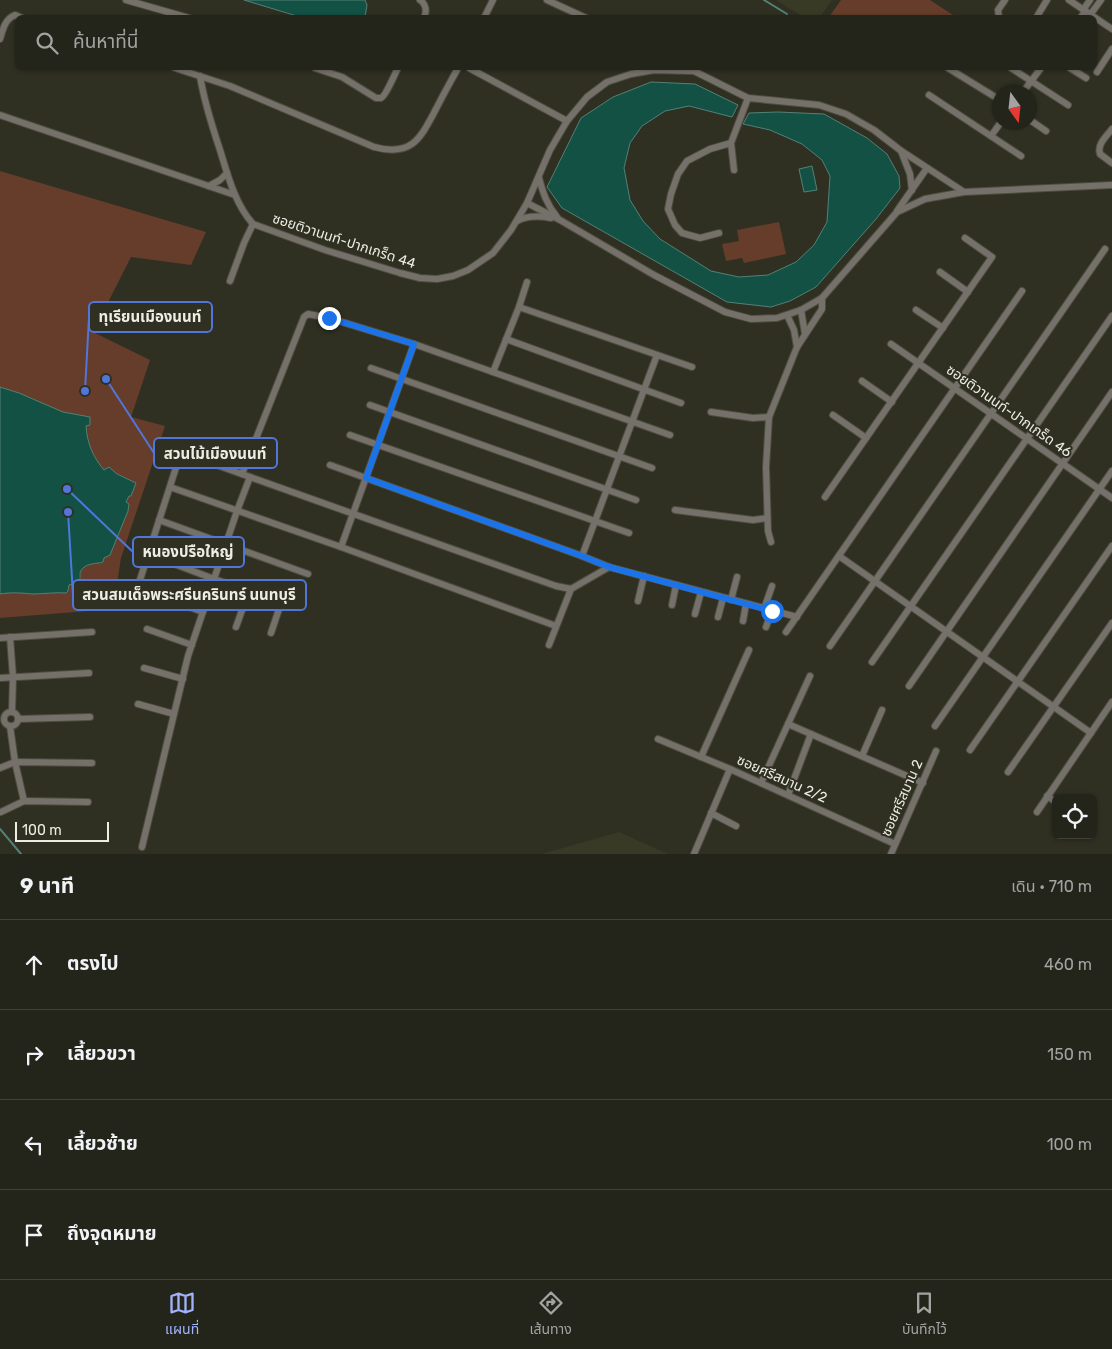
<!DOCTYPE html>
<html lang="th">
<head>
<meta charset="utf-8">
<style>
  body { margin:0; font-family:Rubik,"Noto Sans Thai",sans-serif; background:#2b2c23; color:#f1f3f6 }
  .controls { position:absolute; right:15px; bottom:15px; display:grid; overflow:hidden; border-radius:8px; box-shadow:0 1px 4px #0004 }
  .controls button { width:45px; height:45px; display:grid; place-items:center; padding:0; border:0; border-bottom:1px solid #404139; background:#23241a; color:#f1f3f6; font:25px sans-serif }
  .compass { position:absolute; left:992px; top:85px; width:45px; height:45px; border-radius:50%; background:#23241a; box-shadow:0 1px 4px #0004; rotate:165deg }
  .scale { position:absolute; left:15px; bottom:12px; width:94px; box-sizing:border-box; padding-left:5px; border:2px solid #ecede4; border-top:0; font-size:14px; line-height:18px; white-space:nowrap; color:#ecede4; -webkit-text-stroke:4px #2f3022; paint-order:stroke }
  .stop { position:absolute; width:15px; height:15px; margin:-11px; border:4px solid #1a73e8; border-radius:50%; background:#fff }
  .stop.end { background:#1a73e8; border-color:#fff; box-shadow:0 1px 5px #0008 }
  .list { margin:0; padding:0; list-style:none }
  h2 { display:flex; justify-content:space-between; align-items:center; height:65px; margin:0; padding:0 20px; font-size:21px }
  h2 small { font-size:16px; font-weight:400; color:#a3a4a2 }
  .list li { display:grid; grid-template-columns:32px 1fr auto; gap:15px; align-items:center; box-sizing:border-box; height:90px; padding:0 20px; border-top:1px solid #404139 }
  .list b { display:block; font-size:19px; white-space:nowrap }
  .list em { font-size:16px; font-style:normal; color:#a3a4a2 }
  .icon { flex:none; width:28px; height:28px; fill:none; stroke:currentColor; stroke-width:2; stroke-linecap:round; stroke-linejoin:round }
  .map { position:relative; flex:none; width:1112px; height:854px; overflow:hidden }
  .search { position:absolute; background:#23241a; box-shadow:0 1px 4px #0004; left:15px; right:15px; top:15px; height:55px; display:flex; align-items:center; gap:12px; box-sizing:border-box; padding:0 18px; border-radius:8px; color:#a3a4a2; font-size:19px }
  .sheet { height:425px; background:#23241a }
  nav { display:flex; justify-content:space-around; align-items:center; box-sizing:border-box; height:70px; border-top:1px solid #404139; background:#23241a; font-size:14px; color:#a3a4a2 }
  nav a { display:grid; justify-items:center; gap:2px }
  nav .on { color:#a2b2fd }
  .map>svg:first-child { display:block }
  .built { fill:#393a25 }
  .green { fill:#653d2a }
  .water { fill:#135145; stroke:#548075 }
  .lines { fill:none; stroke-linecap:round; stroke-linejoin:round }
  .stream { stroke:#548075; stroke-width:2 }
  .minor-casing { stroke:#4d4e41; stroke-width:8 }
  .minor { stroke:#75716a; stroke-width:6 }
  .route { stroke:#1a73e8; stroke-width:6 }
  .labels { text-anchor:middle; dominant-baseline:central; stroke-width:4; stroke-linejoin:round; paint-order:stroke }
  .street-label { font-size:14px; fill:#ecede4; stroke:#2f3022 }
  .leader { fill:none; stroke:#5176db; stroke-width:2 }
  .callout-dot { fill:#5176db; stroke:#2f3022; stroke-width:2 }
  .callout { fill:#2f3022; stroke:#5176db; stroke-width:2 }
  .callout-label { font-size:15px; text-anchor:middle; font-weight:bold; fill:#ecede4 }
</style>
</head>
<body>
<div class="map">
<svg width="1112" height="854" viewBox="0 0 1112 854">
  <rect width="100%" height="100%" fill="#2f3022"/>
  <g class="built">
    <polygon points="776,0 832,0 820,17 805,18"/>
    <polygon points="619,832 668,854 542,854"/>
  </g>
  <g class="green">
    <polygon points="841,0 930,0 956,17 829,17"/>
    <polygon points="0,171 206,232 191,265 131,257 93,332 150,360 131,417 165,426 121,558 113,609 0,618"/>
    <polygon points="779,222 786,254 744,263 742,258 726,261 722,244 739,241 737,230"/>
  </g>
  <g class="water">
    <polygon points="244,0 365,0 367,5 365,17 300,17"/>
    <polygon points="651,82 695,84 738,105 732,117 689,106 665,111 642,126 630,143 624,168 630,200 643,221 660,239 711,271 739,277 768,275 796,262 814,245 827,222 830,176 822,160 802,144 770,130 743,124 749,113 778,112 824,114 867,138 887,154 899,176 900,188 876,219 816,287 790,301 771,307 727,302 562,208 547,187 581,118 613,97"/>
    <polygon points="812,166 817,190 804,192 799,169"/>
    <path d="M0,387L19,393L63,412L90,417V425L86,426C87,443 93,457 104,470L109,467L117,474L136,483L131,496H129L126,502L129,504L128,511L110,555L104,558L103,562C97,564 88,563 83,568C75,576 88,580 69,585L68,591L66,593C55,592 44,594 33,594C20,593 13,592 0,594Z"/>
  </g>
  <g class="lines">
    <g class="stream">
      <polyline points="764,0 787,14"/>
      <polyline points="0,829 21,854"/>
    </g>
    <defs>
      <g id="minor">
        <polyline points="126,0 189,18"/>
        <path d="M420,0C426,4 427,11 424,18"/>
        <polyline points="547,0 586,18"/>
        <polyline points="1069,0 1112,29"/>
        <polyline points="1083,10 1090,0"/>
        <polyline points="1090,15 1101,0"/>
        <polyline points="484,18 493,0"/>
        <polyline points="999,18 998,10 1005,0"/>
        <polyline points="1036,18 1047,0"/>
        <polyline points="1080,18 1086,11"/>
        <path d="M0,39C3,29 5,19 15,15L22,18"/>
        <path d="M175,68L230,86L374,147C412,157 420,139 436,109C443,95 451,81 458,68"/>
        <path d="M315,68L342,77L376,98C378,98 379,98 381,98C386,96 395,73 398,68"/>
        <polyline points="469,68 567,121"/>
        <polyline points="948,68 1000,100"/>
        <polyline points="1011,68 1068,105"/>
        <polyline points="1070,68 1086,78"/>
        <polyline points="1097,72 1112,49"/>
        <path d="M200,76C204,101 212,126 220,150C228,176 235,204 253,224L325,250L400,273L420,278L437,279L453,276L468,270L493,253L511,230L527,203L550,150L567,121L587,97L607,82L631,74L654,70L694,71L748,98L819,105L846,114L874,130L900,150L964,192L1112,185"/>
        <polyline points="1023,92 1041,68"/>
        <polyline points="929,95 1021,156"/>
        <polyline points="0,115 235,195"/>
        <polyline points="1030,120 1046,131"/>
        <path d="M1112,129C1106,137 1097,144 1100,154L1112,163"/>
        <polyline points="991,136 1001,122"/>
        <polyline points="901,151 910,174 912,190"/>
        <polyline points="734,170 731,143 748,98"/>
        <path d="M539,178C543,193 547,205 557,217"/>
        <polyline points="209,186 220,180 227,173"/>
        <polyline points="527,203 560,220 654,275 725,312 751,319 777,318 801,310 822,298 897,212 925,199 964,192"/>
        <polyline points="897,211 927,168"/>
        <path d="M517,221C528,215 540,216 551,218"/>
        <polyline points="719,233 700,238 682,233 675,225 668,209 671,194 678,174 687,161 710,149 731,143"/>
        <polyline points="940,272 968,292"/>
        <polyline points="230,281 244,243 253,224"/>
        <polyline points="519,307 692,367"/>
        <polyline points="801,310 805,334"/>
        <polyline points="916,310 943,328"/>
        <polyline points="787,315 794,330 797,347"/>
        <polyline points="506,339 681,403"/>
        <polyline points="891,344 1112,498"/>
        <polyline points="371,368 652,468"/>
        <polyline points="493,372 519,307 527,282"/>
        <polyline points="862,381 892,402"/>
        <polyline points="370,405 636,500"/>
        <polyline points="711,412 753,418 769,417"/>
        <polyline points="833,415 866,438"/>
        <polyline points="350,435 629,533"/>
        <polyline points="160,442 181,452 250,477 556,586 571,589 609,567"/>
        <polyline points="181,452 138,586 140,589 203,612"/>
        <polyline points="330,465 582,556 609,567 797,617"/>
        <polyline points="242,474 304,317 308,314 329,318 414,344 670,435"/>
        <polyline points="170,487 341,547 556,626"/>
        <polyline points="825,497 992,257 965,238"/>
        <polyline points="675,510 753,520 767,518"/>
        <polyline points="159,520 308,574"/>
        <polyline points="771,542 768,531 766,467 769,417 797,347 822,309 822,298"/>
        <polyline points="341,547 414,344"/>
        <polyline points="148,554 214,579 292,606"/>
        <polyline points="582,556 657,355"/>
        <polyline points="839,556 1091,733"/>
        <polyline points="731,600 737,577"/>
        <polyline points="638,601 644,576"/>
        <polyline points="672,605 676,585"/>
        <polyline points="764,609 772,586"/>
        <polyline points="695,614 701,592"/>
        <polyline points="718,617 723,598"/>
        <polyline points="743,621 746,604"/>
        <polyline points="236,627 249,591"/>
        <polyline points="766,627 772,611"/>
        <polyline points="147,629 192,645"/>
        <polyline points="786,632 1022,291"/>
        <polyline points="271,633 281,603"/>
        <polyline points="10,637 13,677 12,712"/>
        <polyline points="0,638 92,632"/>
        <polyline points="549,645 571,589"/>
        <polyline points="830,646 1105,249"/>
        <polyline points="872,662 1112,316"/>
        <polyline points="144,668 183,679"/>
        <polyline points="0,678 89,673"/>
        <polyline points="909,686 1112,392"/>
        <polyline points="138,704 174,714"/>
        <circle cx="11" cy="719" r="7"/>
        <polyline points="18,719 90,717"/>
        <polyline points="788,724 923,783"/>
        <polyline points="10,726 15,762 24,801"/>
        <polyline points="935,726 1112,471"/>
        <polyline points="658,739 730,769 895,844"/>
        <polyline points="970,750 1112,546"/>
        <polyline points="862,756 882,710"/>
        <polyline points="701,757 749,650"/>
        <polyline points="0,768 15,762 92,763"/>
        <polyline points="1008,772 1112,623"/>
        <polyline points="761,783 810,676"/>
        <polyline points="788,795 811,734"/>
        <polyline points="1047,796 1056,802"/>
        <polyline points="1,812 24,801 88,802"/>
        <polyline points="1037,812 1112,702"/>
        <polyline points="711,813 736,826"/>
        <polyline points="142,847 188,656 237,511 250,477"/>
        <polyline points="694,854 730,769"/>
        <polyline points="891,854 936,751"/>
      </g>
    </defs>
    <use href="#minor" class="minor-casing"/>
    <use href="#minor" class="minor"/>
  </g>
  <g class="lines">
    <polyline class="route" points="329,318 414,344 366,478 582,556 609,567 772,611"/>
  </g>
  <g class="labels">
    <g class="street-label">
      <text transform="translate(344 241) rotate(18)">ซอยติวานนท์-ปากเกร็ด 44</text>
      <text transform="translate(1009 411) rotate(35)">ซอยติวานนท์-ปากเกร็ด 46</text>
      <text transform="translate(782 779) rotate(24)">ซอยศรีสมาน 2/2</text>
      <text transform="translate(902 798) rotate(-66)">ซอยศรีสมาน 2</text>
    </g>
  </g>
  <path class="leader" d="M85 391L89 317M106 379L154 453M67 489L133 552M68 512L73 595"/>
  <g class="callout-dot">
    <circle cx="85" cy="391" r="5"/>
    <circle cx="106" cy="379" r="5"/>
    <circle cx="67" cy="489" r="5"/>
    <circle cx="68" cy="512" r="5"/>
  </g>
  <g class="callout">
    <rect x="89" y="302" width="123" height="30" rx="5"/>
    <rect x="154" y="438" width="123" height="30" rx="5"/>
    <rect x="133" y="537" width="111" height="30" rx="5"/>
    <rect x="73" y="580" width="233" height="30" rx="5"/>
  </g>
  <g class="callout-label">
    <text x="150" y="322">ทุเรียนเมืองนนท์</text>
    <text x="215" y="459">สวนไม้เมืองนนท์</text>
    <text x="188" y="557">หนองปรือใหญ่</text>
    <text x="189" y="600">สวนสมเด็จพระศรีนครินทร์ นนทบุรี</text>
  </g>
</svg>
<div class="controls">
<button><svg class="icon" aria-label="locate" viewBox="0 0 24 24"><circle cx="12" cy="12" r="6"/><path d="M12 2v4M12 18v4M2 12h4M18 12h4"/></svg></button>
</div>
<svg class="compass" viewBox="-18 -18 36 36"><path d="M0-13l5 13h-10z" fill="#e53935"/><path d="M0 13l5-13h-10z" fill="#a3a4a2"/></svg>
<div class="scale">100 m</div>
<div class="stop" style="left:772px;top:611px"></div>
<div class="stop end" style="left:329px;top:318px"></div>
<div class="search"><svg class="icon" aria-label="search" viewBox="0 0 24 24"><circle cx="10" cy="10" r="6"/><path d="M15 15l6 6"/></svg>ค้นหาที่นี่</div>
</div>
<section class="sheet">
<h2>9 นาที<small>เดิน · 710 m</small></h2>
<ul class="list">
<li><svg class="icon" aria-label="ahead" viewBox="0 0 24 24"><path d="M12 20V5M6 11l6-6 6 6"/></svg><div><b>ตรงไป</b></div><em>460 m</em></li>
<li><svg class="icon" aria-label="right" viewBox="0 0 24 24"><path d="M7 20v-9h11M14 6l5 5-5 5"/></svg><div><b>เลี้ยวขวา</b></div><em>150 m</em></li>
<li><svg class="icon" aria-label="left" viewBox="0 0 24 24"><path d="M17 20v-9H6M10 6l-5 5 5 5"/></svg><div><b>เลี้ยวซ้าย</b></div><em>100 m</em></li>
<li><svg class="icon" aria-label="arrive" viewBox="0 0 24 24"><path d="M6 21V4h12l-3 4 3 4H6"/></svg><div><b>ถึงจุดหมาย</b></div></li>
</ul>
</section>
<nav>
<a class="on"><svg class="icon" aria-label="map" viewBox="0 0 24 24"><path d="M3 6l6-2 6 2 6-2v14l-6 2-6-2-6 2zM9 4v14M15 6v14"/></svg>แผนที่</a>
<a><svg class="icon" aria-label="directions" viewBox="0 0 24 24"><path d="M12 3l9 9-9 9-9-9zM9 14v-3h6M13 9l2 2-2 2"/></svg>เส้นทาง</a>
<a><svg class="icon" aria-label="saved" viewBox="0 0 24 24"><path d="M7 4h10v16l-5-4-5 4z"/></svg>บันทึกไว้</a>
</nav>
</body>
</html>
